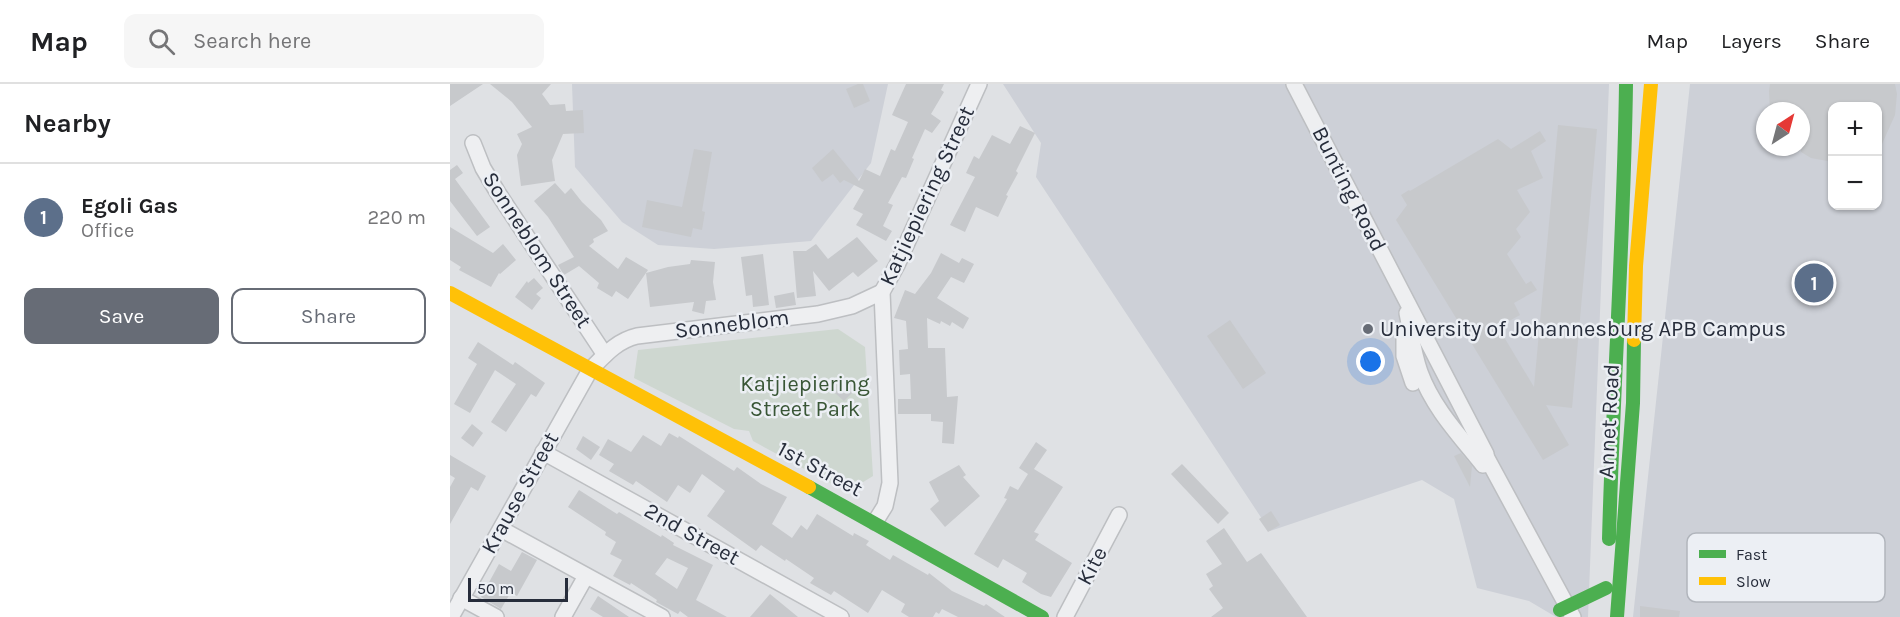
<!DOCTYPE html>
<html lang="en">
<head>
<meta charset="utf-8">
<style>
  body { margin:0; font-family:Karla,sans-serif; background:#f6f6f6; color:#202124 }
  .controls { position:absolute; right:18px; top:18px; display:grid; overflow:hidden; border-radius:12px; box-shadow:0 2px 4px #0004 }
  .controls button { width:54px; height:54px; display:grid; place-items:center; padding:0; border:0; border-bottom:2px solid #e0e0e0; background:#fff; color:#202124; font:30px sans-serif }
  .compass { position:absolute; left:1306px; top:18px; width:54px; height:54px; border-radius:50%; background:#fff; box-shadow:0 2px 4px #0004; rotate:36deg }
  .scale { position:absolute; left:18px; bottom:15px; width:100px; box-sizing:border-box; padding-left:6px; border:3px solid #272d3b; border-top:0; font-size:16px; line-height:21px; white-space:nowrap; color:#272d3b; -webkit-text-stroke:4px #eceff4; paint-order:stroke }
  .you { position:absolute; left:921px; top:278px; width:21px; height:21px; margin:-15px; border:4px solid #fff; border-radius:50%; background:#1a73e8; box-shadow:0 0 0 9px #1a73e833 }
  .badge { display:grid; place-items:center; width:39px; height:39px; border-radius:50%; background:#676c76; color:#fff; font-size:20px; font-weight:700 }
  .pin { position:absolute; translate:-50% -50%; border:3px solid #fff; box-shadow:0 2px 6px #0006 }
  .list { margin:0; padding:0; list-style:none }
  h2 { display:flex; justify-content:space-between; align-items:center; height:78px; margin:0; padding:0 24px; font-size:26px }
  h2 small { font-size:20px; font-weight:400; color:#757577 }
  .list li { display:grid; grid-template-columns:39px 1fr auto; gap:18px; align-items:center; box-sizing:border-box; height:108px; padding:0 24px; border-top:2px solid #e0e0e0 }
  .list b { display:block; font-size:22px; white-space:nowrap }
  .list p { margin:0; font-size:20px; white-space:nowrap; color:#757577 }
  .list em { font-size:20px; font-style:normal; color:#757577 }
  .actions { display:flex; gap:12px; padding:18px 24px }
  .actions a { flex:1; padding:14px 0; border:2px solid #676c76; border-radius:12px; text-align:center; font-size:21px; color:#676c76 }
  .actions .main { background:#676c76; color:#fff }
  .icon { flex:none; width:33px; height:33px; fill:none; stroke:currentColor; stroke-width:2; stroke-linecap:round; stroke-linejoin:round }
  .map { position:relative; flex:none; width:1450px; height:533px; overflow:hidden }
  header { display:flex; align-items:center; gap:36px; box-sizing:border-box; height:84px; padding:0 30px; background:#fff; border-bottom:2px solid #e0e0e0 }
  header strong { font-size:28px }
  nav { display:flex; gap:33px; margin-inline-start:auto; font-size:21px }
  .search { width:420px; height:54px; background:#f6f6f6; display:flex; align-items:center; gap:15px; box-sizing:border-box; padding:0 21px; border-radius:12px; color:#757577; font-size:22px }
  main { display:flex }
  aside { flex:1; background:#fff }
  .map>svg:first-child { display:block }
  .built { fill:#cdd0d7; fill-rule:evenodd }
  .green { fill:#ced7d0 }
  .building { fill:#c7c9cc; fill-rule:evenodd }
  .lines { fill:none; stroke-linecap:round; stroke-linejoin:round }
  .street-casing { stroke:#bdbfc2; stroke-width:18 }
  .street { stroke:#eeeff1; stroke-width:15 }
  .fast { stroke:#4caf50; stroke-width:14 }
  .slow { stroke:#ffc107; stroke-width:14 }
  .poi-dot { fill:#676c76; stroke:#eceff4; stroke-width:2 }
  .labels { text-anchor:middle; dominant-baseline:central; stroke-width:5; stroke-linejoin:round; paint-order:stroke }
  .street-label { font-size:22px; fill:#272d3b; stroke:#eceff4 }
  .poi-label { font-size:22px; fill:#272d3b; stroke:#eceff4; text-anchor:start }
  .park-label { font-size:22px; fill:#395636; stroke:#eceff4 }
  .key { fill:#eceff4; stroke:#b1b5bc; stroke-width:1.5 }
  .key-label { font-size:16px; fill:#272d3b }
</style>
</head>
<body>
<header>
<strong>Map</strong>
<div class="search"><svg class="icon" aria-label="search" viewBox="0 0 24 24"><circle cx="10" cy="10" r="6"/><path d="M15 15l6 6"/></svg>Search here</div>
<nav><a>Map</a><a>Layers</a><a>Share</a></nav>
</header>
<main>
<aside>
<h2>Nearby<small></small></h2>
<ul class="list">
<li><span class="badge" style="background:#5c6f8a">1</span><div><b>Egoli Gas</b><p>Office</p></div><em>220 m</em></li>
</ul>
<div class="actions"><a class="main">Save</a><a>Share</a></div>
</aside>
<div class="map">
<svg width="1450" height="533" viewBox="0 0 1450 533">
  <rect width="100%" height="100%" fill="#dfe1e4"/>
  <g class="built">
    <polygon points="122,0 438,0 421,79 361,157 264,165 208,161 172,138 125,83"/>
    <polygon points="553,0 1159,0 1138,533 1106,533 1079,517 1027,504 1004,415 972,396 820,447 586,93 591,59"/>
    <path d="M1240,0H1450V533H1183ZM1382,22H1428V122H1382ZM1315,27H1351V63H1315Z"/>
  </g>
  <polygon class="green" points="388,245 415,263 423,392 397,408 303,357 299,347 284,345 184,294 188,266"/>
  <g class="building">
    <polygon points="0,0 33,0 0,22"/>
    <polygon points="40,0 101,0 92,10 100,21 115,20 116,27 133,26 134,49 113,50 102,76 105,97 71,102 67,71 72,60 67,50 82,43 62,18"/>
    <polygon points="408,0 413,0 420,17 404,24 396,5"/>
    <polygon points="456,0 494,0 491,6 494,8 481,30 491,37 482,49 475,45 462,74 464,75 456,94 452,93 438,119 443,121 433,142 442,147 436,157 406,141 413,130 403,125 414,106 394,96 390,99 383,90 372,98 362,84 383,65 409,97 415,85 430,92 441,65 445,67 458,38 442,31"/>
    <polygon points="1320,0 1445,0 1447,10 1445,31 1428,69 1428,22 1383,22 1383,78 1361,74 1351,68 1351,27 1320,27 1319,7"/>
    <polygon points="1108,41 1147,45 1122,324 1096,321 1119,361 1093,376 946,136 957,121 951,111 959,106 960,107 1048,55 1061,65 1090,47 1096,57 1081,67 1093,94 1067,106 1080,128 1066,145 1071,153 1057,170 1076,200 1081,197 1087,206 1064,219 1070,231 1048,243 1084,303"/>
    <polygon points="570,42 585,49 566,87 568,89 556,111 558,112 548,133 526,123 515,148 500,141 525,93 516,89 524,72 529,75 542,51 560,60"/>
    <polygon points="244,65 262,68 252,127 255,128 252,146 243,144 241,153 192,143 197,116 232,123"/>
    <polygon points="7,81 13,89 5,95 40,143 27,152 0,117 0,86"/>
    <polygon points="105,99 115,110 121,104 132,118 151,136 158,147 143,155 144,158 139,162 168,185 176,173 198,186 178,215 166,207 162,213 147,204 149,199 129,182 114,191 108,181 124,173 98,133 84,117"/>
    <polygon points="0,143 43,169 53,160 66,176 50,190 49,189 41,203 9,186 11,183 0,176"/>
    <polygon points="407,153 428,177 408,193 403,188 379,207 363,187 366,212 347,214 343,167 356,167 366,160 378,175"/>
    <polygon points="491,169 509,179 512,174 524,180 514,199 501,193 487,214 519,234 513,245 502,238 500,242 491,237 490,240 477,234 478,264 495,264 497,313 508,312 504,360 492,359 493,338 481,337 481,330 448,330 448,315 461,315 460,290 450,291 449,266 458,265 456,237 444,234 455,206 465,210 481,189"/>
    <polygon points="313,170 319,221 303,223 302,211 296,212 291,173"/>
    <polygon points="241,176 265,178 263,198 266,216 256,217 254,230 242,227 244,218 200,223 196,189 218,183 240,180"/>
    <polygon points="84,194 93,204 86,210 91,214 82,226 65,213 77,197 78,199"/>
    <polygon points="344,208 346,221 326,224 324,212"/>
    <polygon points="780,236 816,289 793,305 757,252"/>
    <polygon points="28,258 63,281 65,278 95,299 86,313 81,310 56,348 41,338 66,300 45,286 20,329 4,320 27,280 18,274"/>
    <polygon points="398,294 408,303 394,317 385,309"/>
    <polygon points="22,340 33,349 23,363 11,354"/>
    <polygon points="219,349 228,354 229,352 284,387 287,383 311,400 337,413 322,440 342,454 351,441 357,446 367,430 403,452 404,449 419,457 416,461 440,476 443,471 478,491 479,489 502,507 534,522 536,520 555,533 508,533 492,525 489,530 486,528 483,533 459,533 451,528 455,520 432,506 418,529 384,507 381,511 360,499 364,494 336,475 335,477 311,461 306,467 257,432 275,407 252,390 240,409 228,401 217,418 186,397 183,401 159,387 164,380 149,371 158,355 181,368 193,351 211,362"/>
    <polygon points="133,352 150,363 141,376 126,365"/>
    <polygon points="586,358 597,366 584,385 613,403 584,448 589,450 585,456 622,479 601,513 591,510 572,498 577,489 553,475 548,484 524,470 557,415 554,414 560,402 568,406 578,390 569,384"/>
    <polygon points="1011,369 1022,382 1020,403 1004,372"/>
    <polygon points="0,371 36,392 28,407 21,403 0,440 0,403 5,394 0,391"/>
    <polygon points="732,380 779,429 768,440 721,390"/>
    <polygon points="509,381 516,391 513,393 530,412 495,443 480,425 489,417 479,398"/>
    <path d="M129,406L167,430L169,428L211,453L212,451L224,459L223,461L263,481L246,516L277,533H238L230,527L228,530L206,518L207,516L181,499L180,501L163,492L172,476L160,470L166,458L155,451L156,448L118,423ZM217,474L238,484L227,505L205,490Z"/>
    <polygon points="821,427 830,441 818,448 809,435"/>
    <polygon points="774,444 797,478 811,469 857,533 761,533 773,524 759,505 763,502 756,490 772,480 756,457"/>
    <polygon points="72,468 87,476 67,512 61,508 51,525 31,513 49,480 61,487"/>
    <polygon points="320,510 348,533 300,533"/>
    <polygon points="148,512 179,533 153,533 140,525"/>
    <polygon points="1190,522 1230,527 1229,533 1190,533"/>
  </g>
  <g class="lines">
    <defs>
      <g id="street">
        <polyline points="844,0 1036,370"/>
        <polyline points="23,59 33,84 48,109 155,271"/>
        <path d="M957,229C961,248 963,269 970,288C983,324 1010,352 1033,381"/>
        <polyline points="954,250 954,272 963,299"/>
        <polyline points="1031,363 1123,533"/>
        <polyline points="93,368 391,533"/>
        <polyline points="425,438 435,422 440,399 432,208 447,181 529,0"/>
        <polyline points="51,445 212,533"/>
        <polyline points="11,514 46,533"/>
        <path d="M1,533L140,286C154,272 166,257 187,252L368,230L402,222L432,208"/>
        <polyline points="113,533 136,492"/>
        <polyline points="615,533 669,431"/>
      </g>
    </defs>
    <use href="#street" class="street-casing"/>
    <use href="#street" class="street"/>
    <g class="fast">
      <polyline points="359,403 592,533"/>
      <path d="M1159,455C1163,303 1174,152 1176,0"/>
      <polyline points="1110,526 1156,504"/>
      <polyline points="1167,533 1183,319 1184,256"/>
    </g>
    <g class="slow">
      <polyline points="0,209 359,403"/>
      <polyline points="1184,256 1186,182 1201,0"/>
    </g>
  </g>
  <circle class="poi-dot" cx="918" cy="245" r="6"/>
  <g class="labels">
    <g class="street-label">
      <text transform="translate(899 105) rotate(63)">Bunting Road</text>
      <text transform="translate(477 112) rotate(-65)">Katjiepiering Street</text>
      <text transform="translate(87 166) rotate(57)">Sonneblom Street</text>
      <text transform="translate(282 240) rotate(-7)">Sonneblom</text>
      <text transform="translate(1159 337) rotate(-87)">Annet Road</text>
      <text transform="translate(370 385) rotate(28)">1st Street</text>
      <text transform="translate(70 409) rotate(-61)">Krause Street</text>
      <text transform="translate(242 450) rotate(29)">2nd Street</text>
      <text transform="translate(642 482) rotate(-62)">Kite</text>
    </g>
    <g class="poi-label">
      <text x="930" y="245">University of Johannesburg APB Campus</text>
    </g>
    <g class="park-label">
      <text x="355" y="300">Katjiepiering<tspan x="355" dy="25">Street Park</tspan></text>
    </g>
  </g>
  <rect x="1237" y="449" width="198" height="69" rx="9" class="key"/>
  <rect x="1249" y="466" width="27" height="8" fill="#4caf50"/>
  <rect x="1249" y="493" width="27" height="8" fill="#ffc107"/>
  <g class="key-label">
    <text x="1286" y="476">Fast</text>
    <text x="1286" y="503">Slow</text>
  </g>
</svg>
<div class="controls">
<button>+</button>
<button>−</button>
</div>
<svg class="compass" viewBox="-18 -18 36 36"><path d="M0-13l5 13h-10z" fill="#e53935"/><path d="M0 13l5-13h-10z" fill="#757577"/></svg>
<div class="scale">50 m</div>
<div class="you"></div>
<div class="pin badge" style="left:1364px;top:199px;background:#5c6f8a">1</div>
</div>
</main>
</body>
</html>
